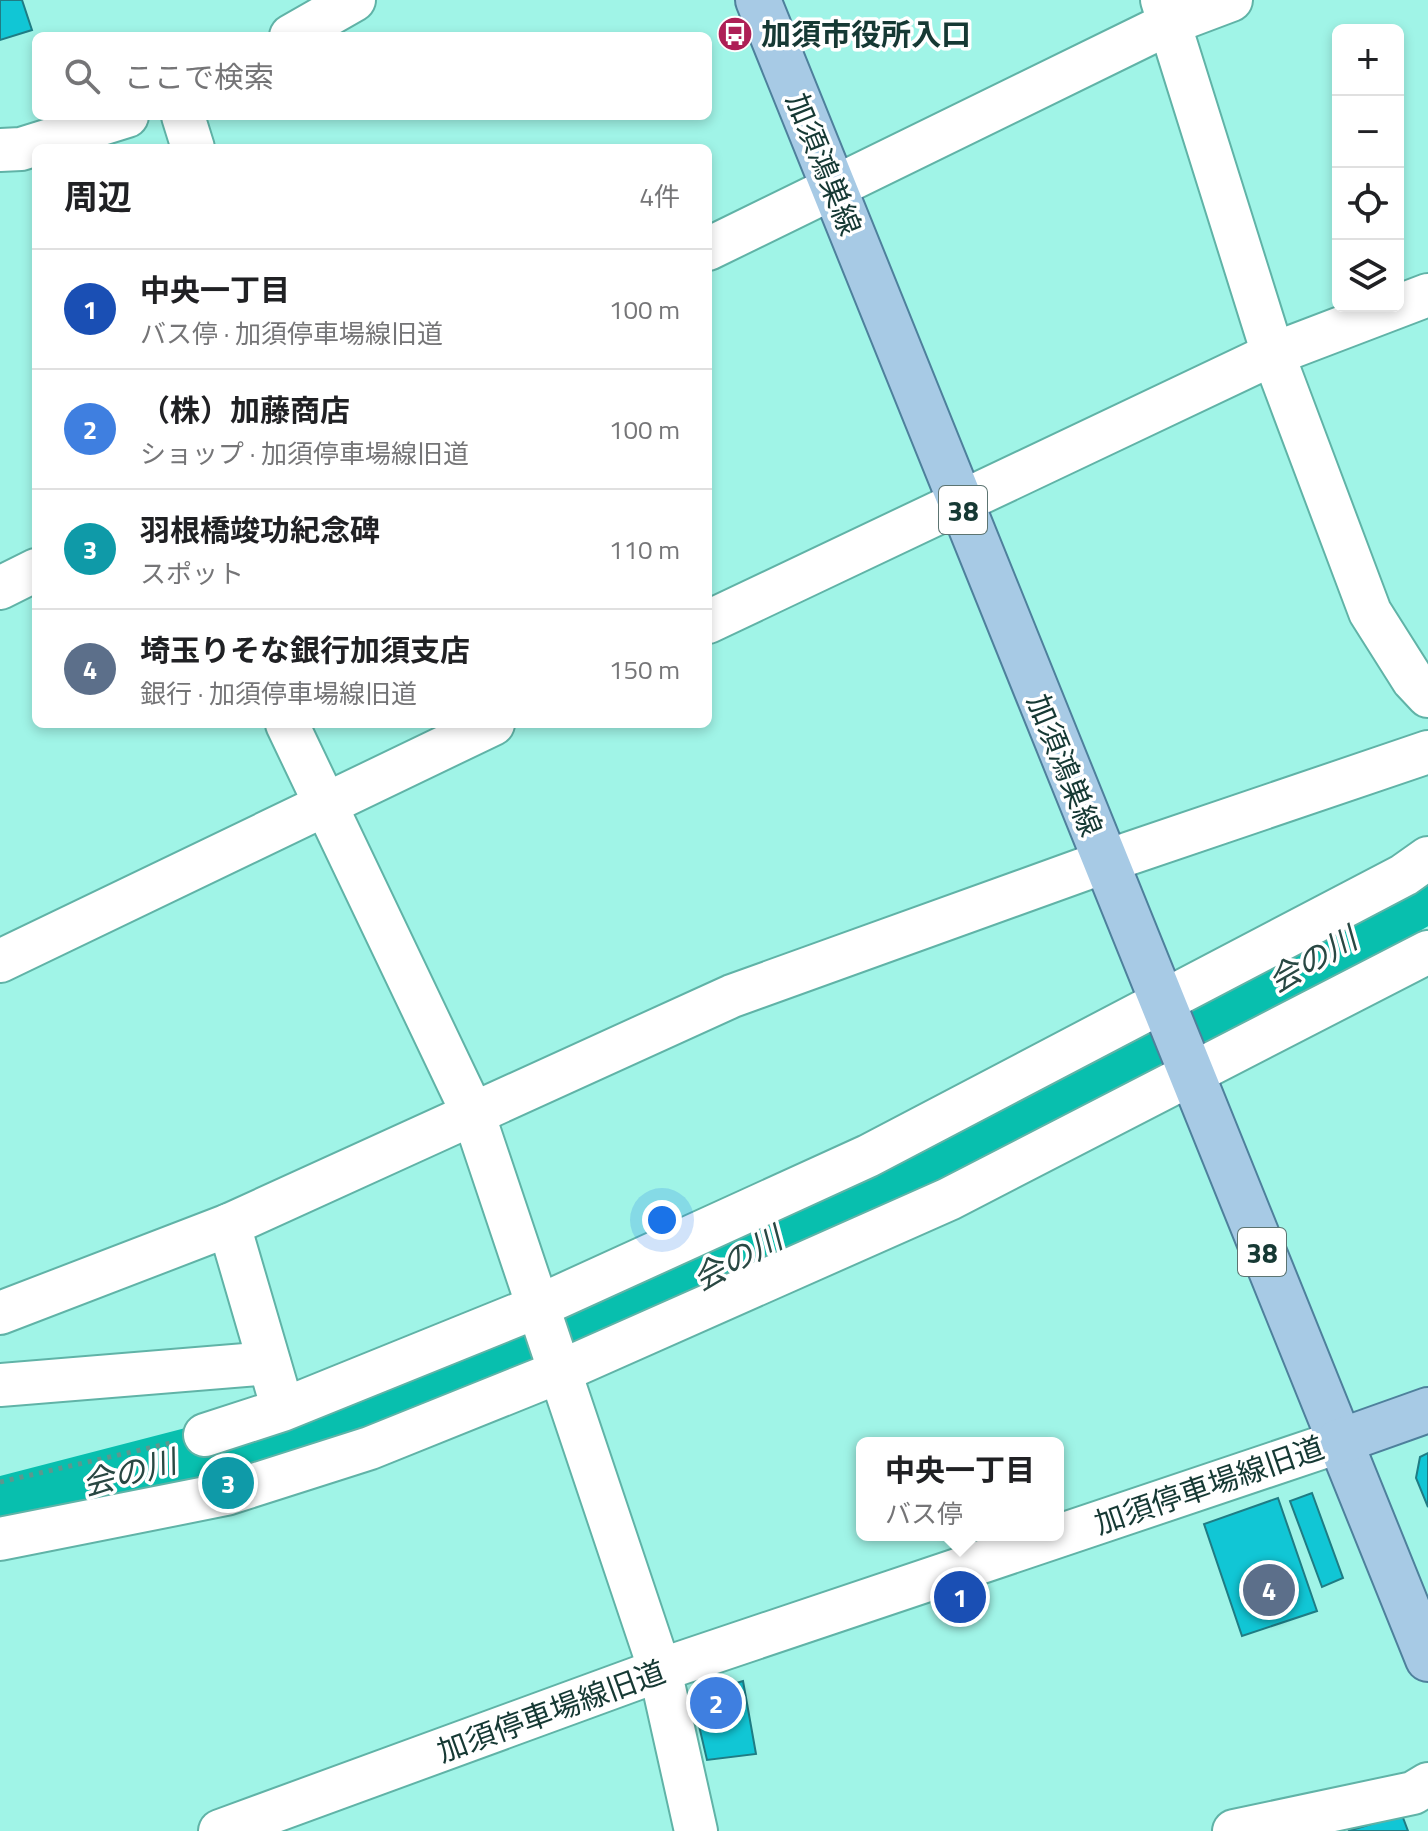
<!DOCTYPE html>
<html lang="ja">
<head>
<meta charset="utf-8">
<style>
  body { margin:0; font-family:"Titillium Web","Noto Sans JP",sans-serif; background:#f2f2f2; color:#202124 }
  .controls { position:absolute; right:24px; top:24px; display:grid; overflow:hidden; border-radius:12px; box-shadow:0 4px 12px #0003 }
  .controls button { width:72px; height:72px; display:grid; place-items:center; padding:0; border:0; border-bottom:2px solid #e0e0e0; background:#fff; color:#202124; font:40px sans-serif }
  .you { position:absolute; left:662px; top:1220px; width:28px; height:28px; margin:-20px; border:6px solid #fff; border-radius:50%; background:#1a73e8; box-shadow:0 0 0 12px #1a73e833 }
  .badge { display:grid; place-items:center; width:52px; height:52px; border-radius:50%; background:#d93025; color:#fff; font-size:26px; font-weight:700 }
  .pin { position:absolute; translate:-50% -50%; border:4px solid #fff; box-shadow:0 2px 8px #0006 }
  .popup { position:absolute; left:856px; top:1437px; width:208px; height:104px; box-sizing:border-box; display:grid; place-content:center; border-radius:12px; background:#fff; filter:drop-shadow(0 2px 6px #0005); font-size:26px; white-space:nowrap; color:#757577 }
  .popup b { font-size:30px; color:#202124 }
  .popup::after { content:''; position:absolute; left:50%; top:100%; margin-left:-16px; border:16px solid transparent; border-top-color:#fff }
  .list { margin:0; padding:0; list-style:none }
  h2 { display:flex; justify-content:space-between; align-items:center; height:104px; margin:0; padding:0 32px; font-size:34px }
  h2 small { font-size:26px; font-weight:400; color:#757577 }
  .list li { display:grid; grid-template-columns:52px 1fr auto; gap:24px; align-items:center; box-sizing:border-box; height:120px; padding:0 32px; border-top:2px solid #e0e0e0 }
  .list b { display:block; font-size:30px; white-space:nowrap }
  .list p { margin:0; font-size:26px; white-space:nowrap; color:#757577 }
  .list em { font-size:26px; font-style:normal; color:#757577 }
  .icon { flex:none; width:44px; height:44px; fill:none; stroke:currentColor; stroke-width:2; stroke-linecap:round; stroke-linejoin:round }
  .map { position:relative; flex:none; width:1428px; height:1831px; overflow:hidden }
  .search { position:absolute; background:#fff; box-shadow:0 4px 12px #0003; left:32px; top:32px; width:680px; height:88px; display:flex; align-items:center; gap:20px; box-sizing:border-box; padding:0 28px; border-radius:12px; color:#757577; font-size:30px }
  .panel { position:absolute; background:#fff; box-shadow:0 4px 12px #0003; left:32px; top:144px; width:680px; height:584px; border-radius:12px }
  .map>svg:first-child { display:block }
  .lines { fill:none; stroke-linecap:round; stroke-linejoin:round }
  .river { stroke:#08bfae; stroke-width:56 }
  .building { fill:#11c6d5; stroke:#1f7c84; stroke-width:2 }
  .minor-casing { stroke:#60b3a7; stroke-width:46 }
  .major-casing { stroke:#4e809c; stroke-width:48 }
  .path { stroke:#5c988f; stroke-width:5; stroke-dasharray:4 6; stroke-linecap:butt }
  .minor { stroke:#fff; stroke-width:42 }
  .major { stroke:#a7cae5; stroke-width:44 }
  .labels { text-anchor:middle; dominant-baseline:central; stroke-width:7; stroke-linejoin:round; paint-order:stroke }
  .shield { fill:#fff; stroke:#5c7471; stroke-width:2 }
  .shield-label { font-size:28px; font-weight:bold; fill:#163934 }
  .poi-label { font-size:30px; font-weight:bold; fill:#163934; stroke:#fff; text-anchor:start }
  .street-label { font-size:30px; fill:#163934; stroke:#fff }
  .water-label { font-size:32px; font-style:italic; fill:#294843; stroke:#fff }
</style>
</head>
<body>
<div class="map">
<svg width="1428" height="1831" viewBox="0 0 1428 1831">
  <rect width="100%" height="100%" fill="#a0f4e7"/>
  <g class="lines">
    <polyline class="river" points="0,1505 363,1411 599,1333 795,1227 1212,1016 1428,894"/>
  </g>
  <g class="building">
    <polygon points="0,0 22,0 32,30 0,40"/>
    <polygon points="1428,1453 1428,1507 1416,1478 1420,1457"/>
    <polygon points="1312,1493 1343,1578 1322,1587 1290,1501"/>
    <polygon points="1278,1498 1317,1611 1242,1636 1204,1524"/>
    <polygon points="743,1681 756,1754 707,1760 692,1696"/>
    <polygon points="1402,1815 1408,1831 1348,1831"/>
  </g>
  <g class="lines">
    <defs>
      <g id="minor">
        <polyline points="1162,0 1273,354 1370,612 1413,680 1428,696"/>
        <polyline points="291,36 354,0"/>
        <polyline points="183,116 193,148"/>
        <polyline points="0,150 21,149 127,116"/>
        <polyline points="708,249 1170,23 1231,0"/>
        <polyline points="0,588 36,570"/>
        <polyline points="708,622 1273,354 1428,295"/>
        <polyline points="287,724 474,1116 660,1670 696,1831"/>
        <polyline points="0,961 493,724"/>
        <polyline points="229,1225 277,1389"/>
        <polyline points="0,1313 229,1225 732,996 1104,862 1428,752"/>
        <polyline points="0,1385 269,1363"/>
        <polyline points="205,1435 282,1410 539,1306 868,1156 1404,875 1428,858"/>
        <polyline points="0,1539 226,1494 370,1448 559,1372 949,1199 1428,952"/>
        <polyline points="220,1831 660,1670 1338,1442"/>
        <polyline points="1234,1831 1413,1793 1428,1784"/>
      </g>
      <g id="major">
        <polyline points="758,0 1428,1659"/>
        <polyline points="1338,1442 1428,1410"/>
      </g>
    </defs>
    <use href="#minor" class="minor-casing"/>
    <use href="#major" class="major-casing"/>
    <polyline class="path" points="0,1482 171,1443"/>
    <use href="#minor" class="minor"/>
    <use href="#major" class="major"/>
  </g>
  <defs>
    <symbol id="bus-disc" viewBox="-11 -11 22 22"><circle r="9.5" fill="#ae1f56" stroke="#fff"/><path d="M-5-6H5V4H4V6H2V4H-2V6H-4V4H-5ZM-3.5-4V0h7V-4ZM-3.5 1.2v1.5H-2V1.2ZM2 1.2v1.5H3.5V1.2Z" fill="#fff"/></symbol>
  </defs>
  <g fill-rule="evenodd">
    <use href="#bus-disc" x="715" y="14" width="40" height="40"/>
  </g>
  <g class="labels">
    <g class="shield">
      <rect x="939" y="486" width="48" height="48" rx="6"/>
      <rect x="1238" y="1228" width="48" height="48" rx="6"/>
    </g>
    <g class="shield-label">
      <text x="963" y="510">38</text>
      <text x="1262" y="1252">38</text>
    </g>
    <g class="poi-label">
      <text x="761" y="34">加須市役所入口</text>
    </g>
    <g class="street-label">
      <text transform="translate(824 164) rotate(68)">加須鴻巣線</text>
      <text transform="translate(1065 765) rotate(68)">加須鴻巣線</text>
      <text transform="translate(1209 1485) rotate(-19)">加須停車場線旧道</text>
      <text transform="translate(551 1711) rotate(-20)">加須停車場線旧道</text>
    </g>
    <g class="water-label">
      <text transform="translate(1312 959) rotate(-30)">会の川</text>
      <text transform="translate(737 1258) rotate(-29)">会の川</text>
      <text transform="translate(129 1472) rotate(-15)">会の川</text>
    </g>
  </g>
</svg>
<div class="controls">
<button>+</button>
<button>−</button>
<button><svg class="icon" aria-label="locate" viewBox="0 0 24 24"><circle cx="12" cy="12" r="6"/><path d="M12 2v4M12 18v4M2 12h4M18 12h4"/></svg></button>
<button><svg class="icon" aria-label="layers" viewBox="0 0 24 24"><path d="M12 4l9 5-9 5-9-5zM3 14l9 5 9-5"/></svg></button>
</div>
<div class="you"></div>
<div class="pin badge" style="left:960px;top:1597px;background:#1a4fb4">1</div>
<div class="popup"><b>中央一丁目</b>バス停</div>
<div class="pin badge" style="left:716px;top:1703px;background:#3f7fe0">2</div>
<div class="pin badge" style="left:228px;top:1483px;background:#0f9aa8">3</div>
<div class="pin badge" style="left:1269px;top:1590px;background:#5c6f8a">4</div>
<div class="search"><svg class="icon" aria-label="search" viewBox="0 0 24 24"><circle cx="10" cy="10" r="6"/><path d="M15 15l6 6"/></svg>ここで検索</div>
<section class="panel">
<h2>周辺<small>4件</small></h2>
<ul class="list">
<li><span class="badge" style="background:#1a4fb4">1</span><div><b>中央一丁目</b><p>バス停 · 加須停車場線旧道</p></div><em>100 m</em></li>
<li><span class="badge" style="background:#3f7fe0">2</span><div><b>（株）加藤商店</b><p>ショップ · 加須停車場線旧道</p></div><em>100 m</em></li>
<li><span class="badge" style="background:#0f9aa8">3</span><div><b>羽根橋竣功紀念碑</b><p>スポット</p></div><em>110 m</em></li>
<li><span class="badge" style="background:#5c6f8a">4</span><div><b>埼玉りそな銀行加須支店</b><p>銀行 · 加須停車場線旧道</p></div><em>150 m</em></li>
</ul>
</section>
</div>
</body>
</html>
